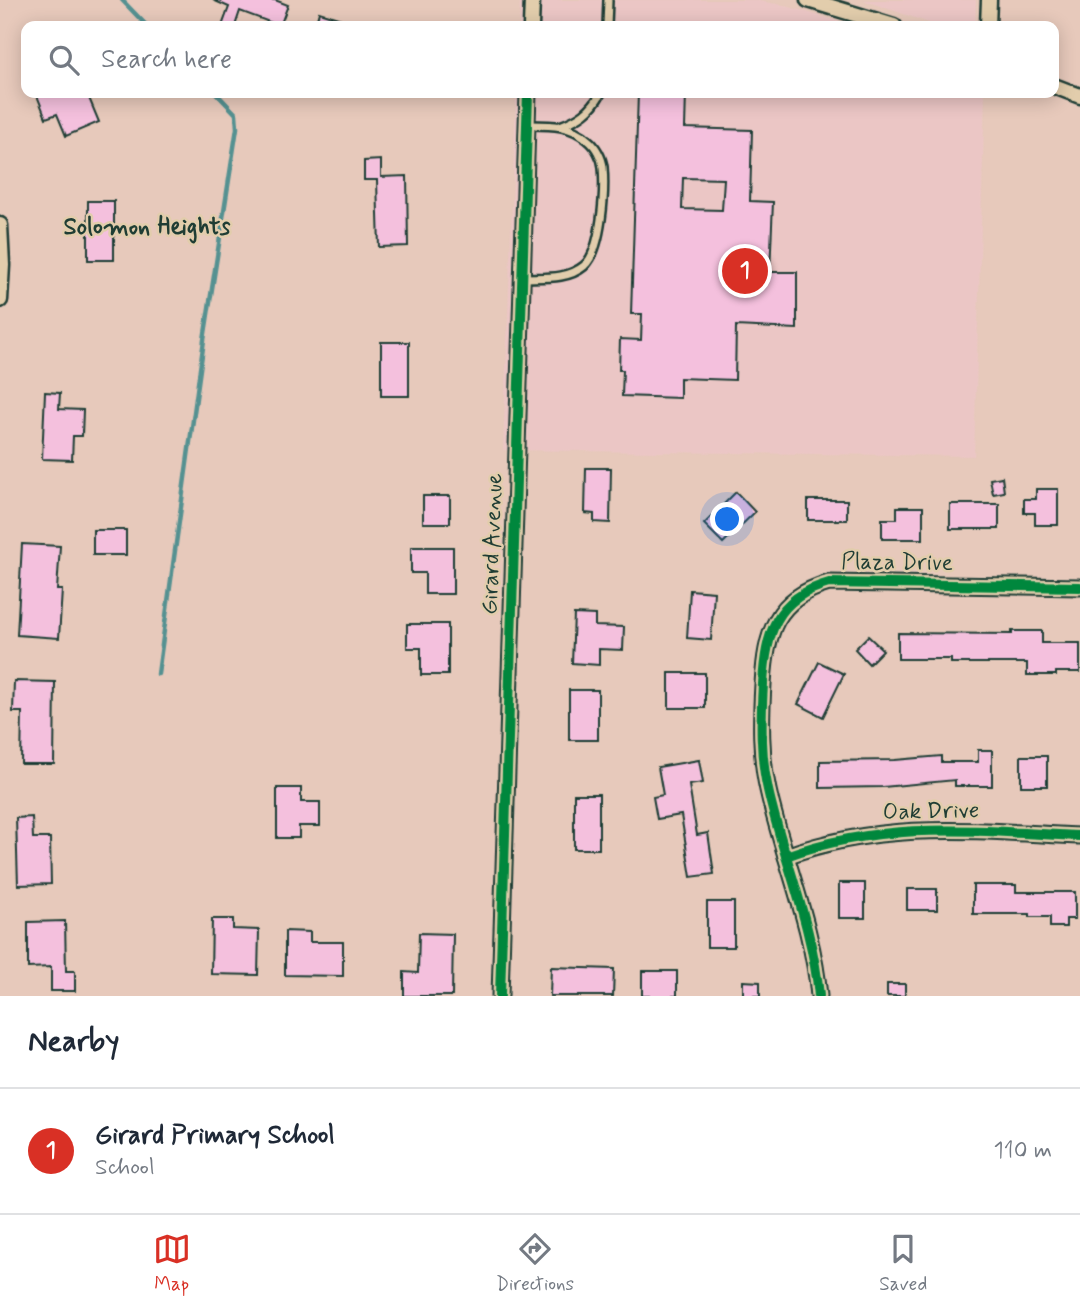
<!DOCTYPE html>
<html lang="en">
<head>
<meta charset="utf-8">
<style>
  body { margin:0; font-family:Mynerve,sans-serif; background:#f2f2f3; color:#1f2937 }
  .you { position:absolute; left:728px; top:520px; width:24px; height:24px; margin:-18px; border:5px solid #fff; border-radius:50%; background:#1a73e8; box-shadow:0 0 0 10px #1a73e833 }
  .badge { display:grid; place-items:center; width:46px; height:46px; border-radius:50%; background:#d93025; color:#fff; font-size:23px; font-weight:700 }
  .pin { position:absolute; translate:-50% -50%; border:4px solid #fff; box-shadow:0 2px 7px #0006 }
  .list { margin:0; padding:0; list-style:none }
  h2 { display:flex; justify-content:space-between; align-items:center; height:91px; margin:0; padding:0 28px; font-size:30px }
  h2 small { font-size:23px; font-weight:400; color:#747a83 }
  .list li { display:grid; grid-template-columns:46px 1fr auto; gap:21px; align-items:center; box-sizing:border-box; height:126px; padding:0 28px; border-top:2px solid #e0e1e3 }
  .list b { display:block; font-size:26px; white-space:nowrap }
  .list p { margin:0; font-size:23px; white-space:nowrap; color:#747a83 }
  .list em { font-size:23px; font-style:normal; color:#747a83 }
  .icon { flex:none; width:38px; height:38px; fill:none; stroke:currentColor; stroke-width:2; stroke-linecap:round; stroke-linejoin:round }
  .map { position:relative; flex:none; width:1080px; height:996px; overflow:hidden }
  .search { position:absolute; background:#fff; box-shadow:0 4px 18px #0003; left:21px; right:21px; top:21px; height:77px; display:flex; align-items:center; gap:18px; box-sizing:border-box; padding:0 24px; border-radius:14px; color:#747a83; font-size:26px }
  .sheet { height:217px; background:#fff }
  nav { display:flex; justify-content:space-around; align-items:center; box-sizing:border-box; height:98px; border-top:2px solid #e0e1e3; background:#fff; font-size:19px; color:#747a83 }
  nav a { display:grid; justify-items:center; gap:4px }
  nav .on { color:#d93025 }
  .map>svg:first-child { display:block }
  .built { fill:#ebc6c5 }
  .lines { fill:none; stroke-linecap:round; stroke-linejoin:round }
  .stream { stroke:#549191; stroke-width:4.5 }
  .building { fill:#f4c0dd; stroke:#1f3d34; stroke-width:2; fill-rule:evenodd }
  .lane-casing { stroke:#1f3d34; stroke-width:12 }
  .street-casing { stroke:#1f3d34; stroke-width:19 }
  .lane { stroke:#e2cdac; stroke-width:7 }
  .street { stroke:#e2cdac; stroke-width:14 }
  .cycleway-casing { stroke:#e2cdac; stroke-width:15 }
  .cycleway { stroke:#00873e; stroke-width:10 }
  .labels { text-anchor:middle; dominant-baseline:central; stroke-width:5; stroke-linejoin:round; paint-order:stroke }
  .street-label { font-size:23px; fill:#1f3d34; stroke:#e2cdac }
  .neighbourhood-label { font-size:24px; font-weight:bold; fill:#1f3d34; stroke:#e2cdac }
</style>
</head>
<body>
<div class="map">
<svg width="1080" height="996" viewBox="0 0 1080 996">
  <rect width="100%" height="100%" fill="#e7c9bb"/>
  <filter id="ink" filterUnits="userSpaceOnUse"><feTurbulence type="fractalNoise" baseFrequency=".0143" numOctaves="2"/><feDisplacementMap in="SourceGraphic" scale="14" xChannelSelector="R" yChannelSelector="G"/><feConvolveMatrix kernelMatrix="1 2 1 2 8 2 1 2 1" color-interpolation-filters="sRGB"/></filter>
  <g filter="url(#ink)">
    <g class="built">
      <polygon points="520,0 753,0 783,5 854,26 519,26"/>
      <polygon points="863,0 976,0 975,26 938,26"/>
      <polygon points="516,93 985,93 974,456 503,450"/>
    </g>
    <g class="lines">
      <g class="stream">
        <polyline points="122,0 147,26"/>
        <polyline points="158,674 204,340 237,128 236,114 216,93"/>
      </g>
    </g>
    <g class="building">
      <polygon points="213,0 275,0 288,5 280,26 240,11 235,26 222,26 229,7"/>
      <polygon points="319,12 354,23 354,26 315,26"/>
      <polygon points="36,93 87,93 99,122 66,136 57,114 46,118"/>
      <path d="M638,93H686L685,128L752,130L750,201L773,202L770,272H797V329L736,326L735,380L680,378V398L622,396L623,370H619L620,339L641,340L642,314H631ZM683,178L724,179L722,210L682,209Z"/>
      <polygon points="381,160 381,177 407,176 408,246 379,247 377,180 364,180 364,161"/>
      <rect x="88" y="201" width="26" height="59"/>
      <rect x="381" y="342" width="28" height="54"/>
      <polygon points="45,392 60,393 59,409 83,410 82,436 73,436 72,460 42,459"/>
      <polygon points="586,468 611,468 610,523 594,522 594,514 585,513"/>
      <polygon points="1002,477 1004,492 993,494 990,479"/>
      <polygon points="1036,489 1058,489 1058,525 1035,525 1035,513 1024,513 1024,499 1036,499"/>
      <polygon points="736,492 755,512 723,543 704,524"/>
      <rect x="423" y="496" width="27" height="27"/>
      <rect x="808" y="500" width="39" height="20"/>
      <rect x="950" y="504" width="49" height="25"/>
      <polygon points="897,507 923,507 923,539 882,539 882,519 897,519"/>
      <rect x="93" y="530" width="33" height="25"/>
      <polygon points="22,544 60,546 57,590 62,590 59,638 17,635"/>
      <polygon points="411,547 453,547 453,594 425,594 425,573 411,573"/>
      <polygon points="690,590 714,592 711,640 687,638"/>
      <polygon points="574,614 595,615 595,626 624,627 623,650 599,649 599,665 572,663"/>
      <polygon points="407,624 448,624 448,675 421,675 421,648 407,648"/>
      <polygon points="1012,631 1042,631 1042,643 1080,643 1080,672 1056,672 1056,675 1027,675 1027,663 951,663 951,659 898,659 898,633 1012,634"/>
      <polygon points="868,636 883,650 869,664 855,649"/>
      <polygon points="819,662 844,674 823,717 798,704"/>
      <rect x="669" y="673" width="36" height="35"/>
      <polygon points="14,681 55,682 54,764 21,764 22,712 13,712"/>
      <rect x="569" y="690" width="29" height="50"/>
      <polygon points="978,750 992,750 992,786 955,786 955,780 883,787 820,788 820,761 895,760 941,756 941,762 978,762"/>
      <rect x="1021" y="756" width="26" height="30"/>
      <polygon points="699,760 703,783 689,785 697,835 708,833 714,874 691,877 681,815 657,819 653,797 663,795 658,767"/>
      <polygon points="277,788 301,788 301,802 320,802 320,826 299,826 299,838 277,838"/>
      <rect x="574" y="794" width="25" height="55"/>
      <polygon points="32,817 33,838 50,838 51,884 18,885 16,818"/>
      <rect x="839" y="883" width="26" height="35"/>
      <polygon points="973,885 1016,885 1016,892 1075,892 1075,919 1066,919 1066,927 1050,927 1050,917 1030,917 1030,914 973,914"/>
      <rect x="907" y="889" width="30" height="21"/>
      <rect x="707" y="902" width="27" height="45"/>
      <polygon points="212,919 233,919 233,929 259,930 258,975 211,974"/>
      <polygon points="65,921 66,971 75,971 75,991 51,991 51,967 28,968 28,922"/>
      <polygon points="285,931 310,932 310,942 343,942 343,976 285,975"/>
      <polygon points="419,933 453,934 452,996 404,996 404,972 418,973"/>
      <polygon points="551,967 614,969 613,996 550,996"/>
      <rect x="642" y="971" width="35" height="25"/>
      <polygon points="743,981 760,982 760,996 743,996"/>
      <rect x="887" y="984" width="18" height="12"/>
    </g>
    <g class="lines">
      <defs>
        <g id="lane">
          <polyline points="607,26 608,0"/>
          <path d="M560,126C579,119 591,111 601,93"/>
          <path d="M522,278C544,277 567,280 584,266C602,251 605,190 603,167C602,158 596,146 588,140C571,124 548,125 527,125"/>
        </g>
        <g id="street">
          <polyline points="808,0 894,26"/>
          <polyline points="531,26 532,0"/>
          <polyline points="988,26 989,0"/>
          <polyline points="1054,86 1080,96"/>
          <polyline points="0,225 2,265 0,300"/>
          <path d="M786,856C886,820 976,831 1080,836"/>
          <polyline points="500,996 528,93"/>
          <path d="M819,996C813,926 783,858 768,790C760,755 761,719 763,684C766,633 775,598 829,583L1080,587"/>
        </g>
      </defs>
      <use href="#lane" class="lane-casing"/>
      <use href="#street" class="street-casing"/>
      <use href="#lane" class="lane"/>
      <use href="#street" class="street"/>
      <defs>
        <g id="cycleway">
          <path d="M786,856C886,820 976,831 1080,836"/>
          <polyline points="500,996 528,93"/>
          <path d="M819,996C813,926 783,858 768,790C760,755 761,719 763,684C766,633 775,598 829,583L1080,587"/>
        </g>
      </defs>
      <use href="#cycleway" class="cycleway-casing"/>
      <use href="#cycleway" class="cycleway"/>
    </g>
  </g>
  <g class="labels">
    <g class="street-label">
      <text transform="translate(493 544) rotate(-88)">Girard Avenue</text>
      <text transform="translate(897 563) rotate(1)">Plaza Drive</text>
      <text transform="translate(931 812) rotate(-1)">Oak Drive</text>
    </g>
    <g class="neighbourhood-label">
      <text x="147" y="227">Solomon Heights</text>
    </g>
  </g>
</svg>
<div class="you"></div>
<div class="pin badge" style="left:745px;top:271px">1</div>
<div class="search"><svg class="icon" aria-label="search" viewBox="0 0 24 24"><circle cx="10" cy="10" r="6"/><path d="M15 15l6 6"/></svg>Search here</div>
</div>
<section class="sheet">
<h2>Nearby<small></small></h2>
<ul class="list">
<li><span class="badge">1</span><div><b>Girard Primary School</b><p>School</p></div><em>110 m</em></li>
</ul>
</section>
<nav>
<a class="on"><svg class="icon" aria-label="map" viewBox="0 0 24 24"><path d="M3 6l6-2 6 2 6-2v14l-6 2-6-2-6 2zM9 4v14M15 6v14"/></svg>Map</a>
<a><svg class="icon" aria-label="directions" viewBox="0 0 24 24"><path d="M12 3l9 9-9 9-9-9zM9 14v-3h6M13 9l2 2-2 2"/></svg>Directions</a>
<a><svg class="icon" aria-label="saved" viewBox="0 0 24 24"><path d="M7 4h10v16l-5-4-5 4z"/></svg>Saved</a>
</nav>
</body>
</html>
